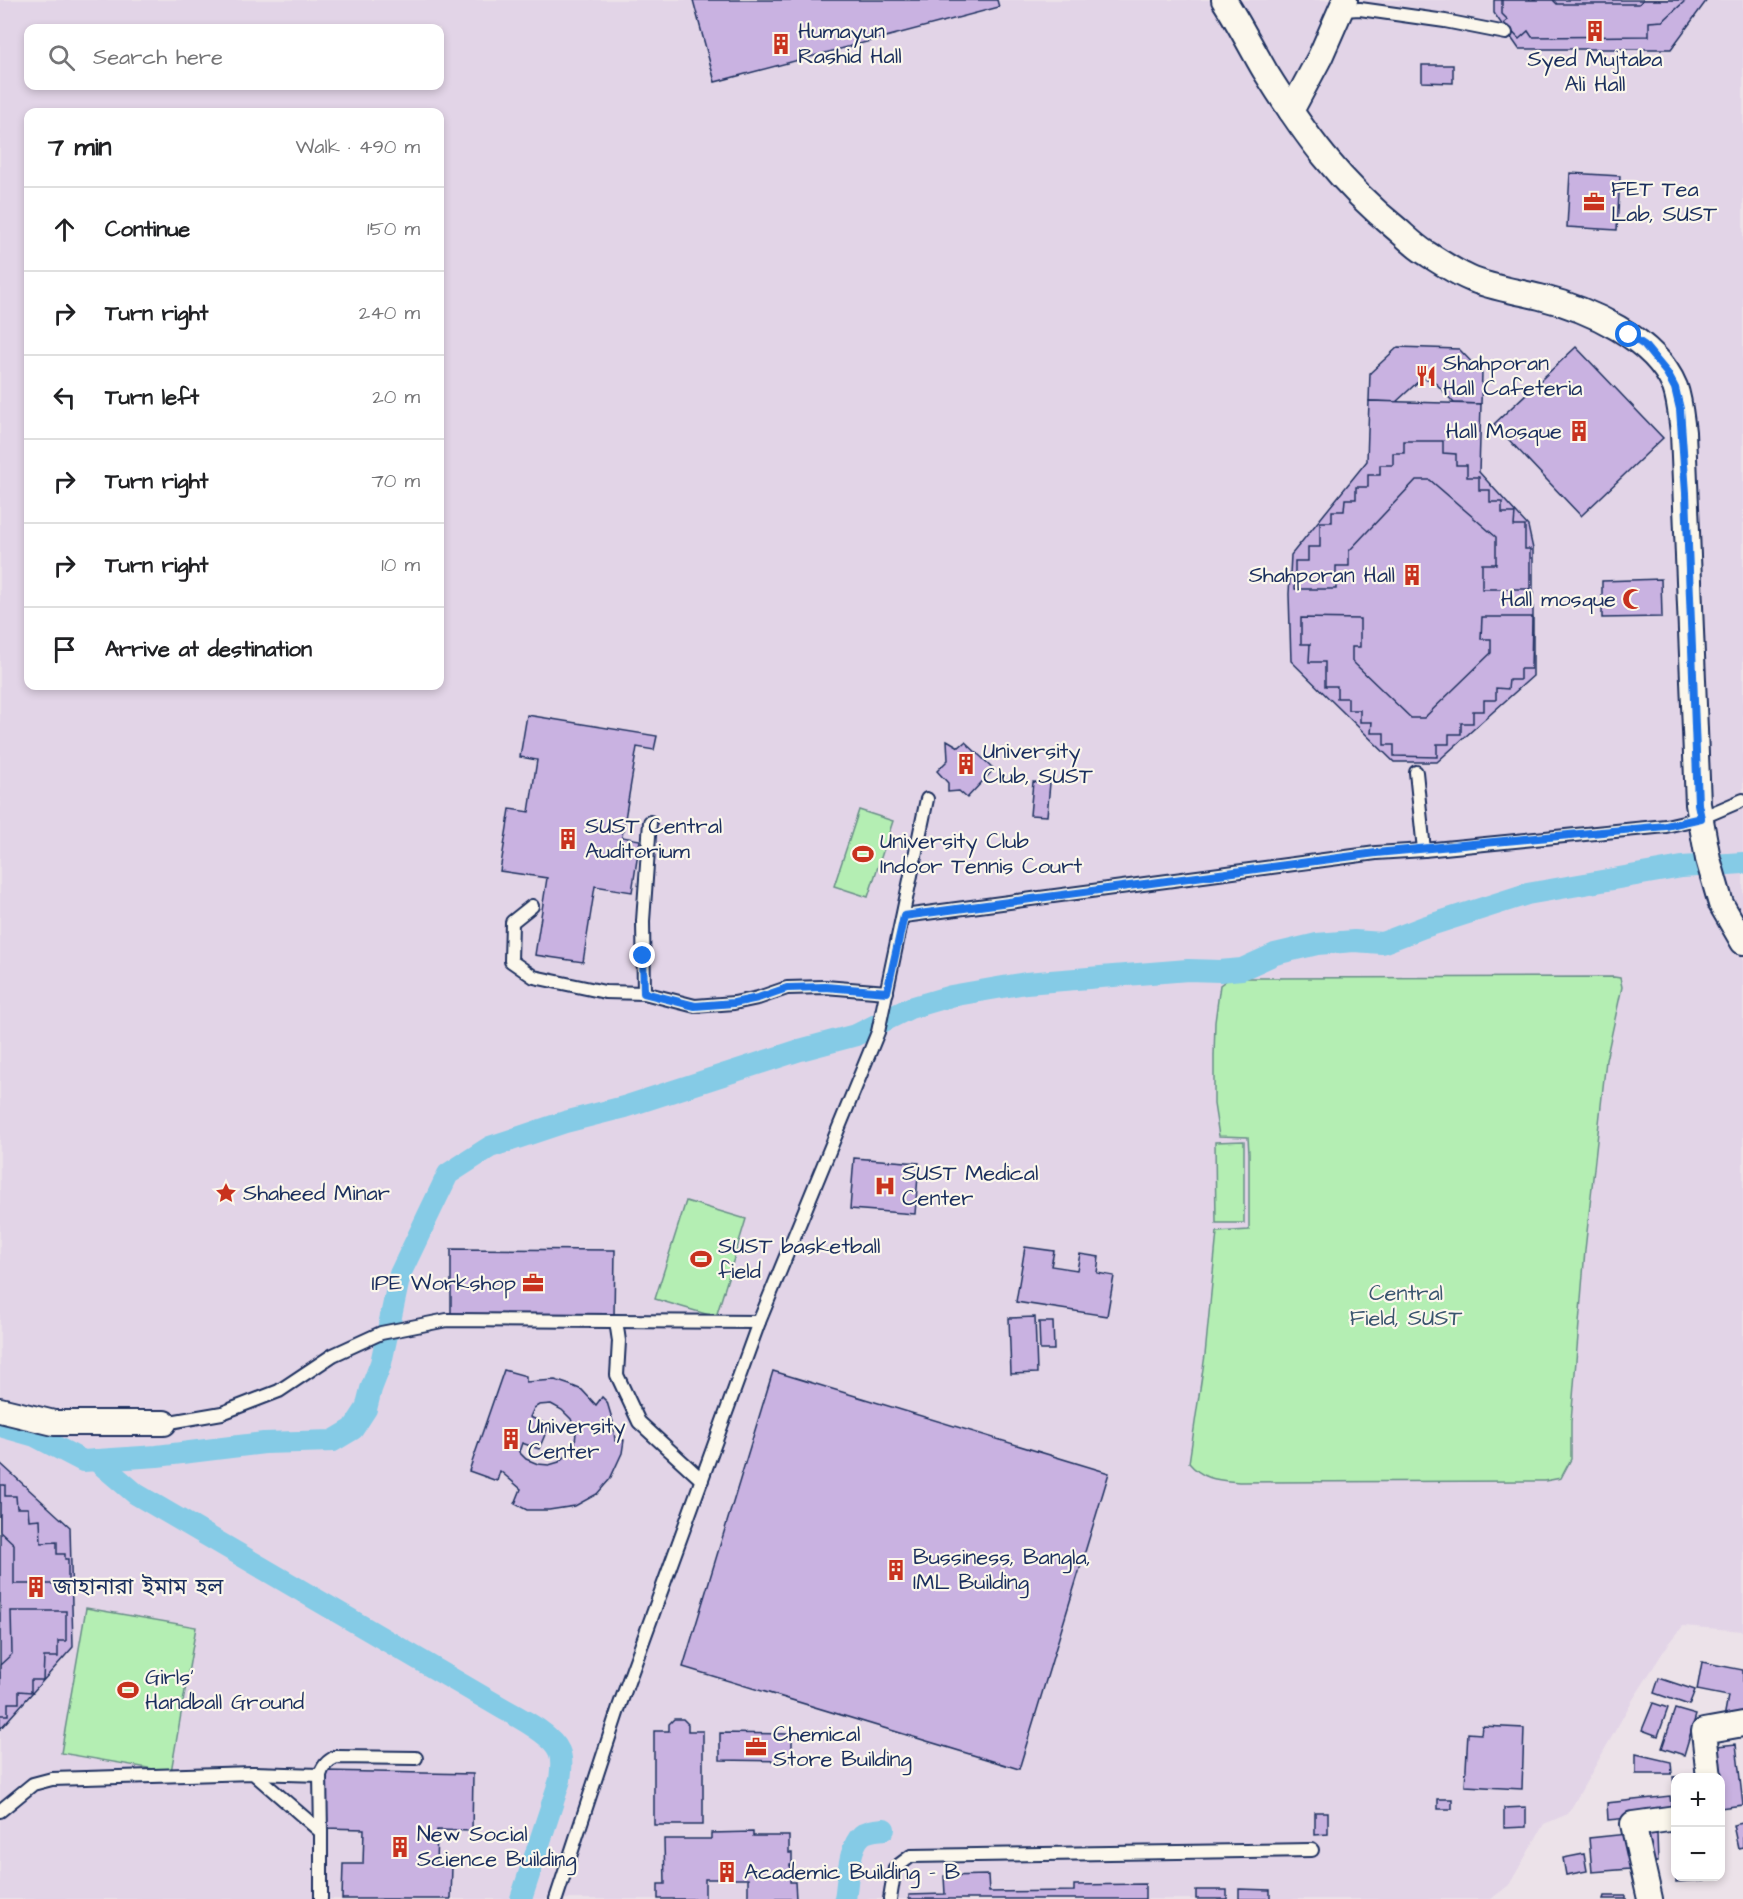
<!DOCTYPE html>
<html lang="en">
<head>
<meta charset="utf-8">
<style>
  body { margin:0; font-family:"Architects Daughter","Noto Sans Bengali",sans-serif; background:#f2f2f2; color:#202124 }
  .controls { position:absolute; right:18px; bottom:18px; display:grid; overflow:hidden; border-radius:12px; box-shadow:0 3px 9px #0003 }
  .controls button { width:54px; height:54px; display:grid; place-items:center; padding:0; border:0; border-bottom:2px solid #e0e0e0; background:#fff; color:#202124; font:30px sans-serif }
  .stop { position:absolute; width:18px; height:18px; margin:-14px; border:4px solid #1a73e8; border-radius:50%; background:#fff }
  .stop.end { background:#1a73e8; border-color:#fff; box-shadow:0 2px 6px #0008 }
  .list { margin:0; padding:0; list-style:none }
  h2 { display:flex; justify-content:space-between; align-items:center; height:78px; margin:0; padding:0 24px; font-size:26px }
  h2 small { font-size:20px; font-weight:400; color:#757577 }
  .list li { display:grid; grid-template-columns:39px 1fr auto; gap:18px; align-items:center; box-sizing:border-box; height:84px; padding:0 24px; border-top:2px solid #e0e0e0 }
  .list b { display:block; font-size:22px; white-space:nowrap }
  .list em { font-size:20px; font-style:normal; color:#757577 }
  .icon { flex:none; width:33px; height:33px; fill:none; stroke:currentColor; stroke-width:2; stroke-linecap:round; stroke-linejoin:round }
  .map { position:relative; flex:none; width:1743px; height:1899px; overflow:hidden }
  .search { position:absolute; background:#fff; box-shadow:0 3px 9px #0003; left:24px; top:24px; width:420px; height:66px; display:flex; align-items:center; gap:15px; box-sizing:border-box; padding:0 21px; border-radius:12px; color:#757577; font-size:22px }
  .panel { position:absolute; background:#fff; box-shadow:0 3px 9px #0003; left:24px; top:108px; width:420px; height:582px; border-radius:12px }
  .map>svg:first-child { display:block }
  .built { fill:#e2d4e7; fill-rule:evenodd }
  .green { fill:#b4eeb3; stroke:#688e88; stroke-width:1.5 }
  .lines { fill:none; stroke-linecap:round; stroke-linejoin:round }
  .canal { stroke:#85cbe6; stroke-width:22 }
  .building { fill:#c9b2e1; stroke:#1b2f5e; stroke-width:1.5; fill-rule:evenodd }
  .lane-casing { stroke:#1b2f5e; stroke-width:16 }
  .street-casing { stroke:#1b2f5e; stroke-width:28 }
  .lane { stroke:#fbf7ec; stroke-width:12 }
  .street { stroke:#fbf7ec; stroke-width:24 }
  .route { stroke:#1a73e8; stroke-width:8 }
  .labels { text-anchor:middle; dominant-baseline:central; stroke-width:4.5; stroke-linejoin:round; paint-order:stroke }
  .poi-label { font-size:22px; fill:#1b2f5e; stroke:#fbf7ec; text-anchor:start }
  .park-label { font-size:22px; fill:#3a556f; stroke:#fbf7ec }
</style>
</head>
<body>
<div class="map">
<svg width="1743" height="1899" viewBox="0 0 1743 1899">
  <rect width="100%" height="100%" fill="#ece2e9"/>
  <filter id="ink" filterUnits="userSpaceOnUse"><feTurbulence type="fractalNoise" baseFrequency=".0167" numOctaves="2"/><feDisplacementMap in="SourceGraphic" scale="12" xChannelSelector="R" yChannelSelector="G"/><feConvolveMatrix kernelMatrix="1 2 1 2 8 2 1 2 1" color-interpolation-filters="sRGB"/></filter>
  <g filter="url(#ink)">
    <path class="built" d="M0,0H1743V1631L1683,1626L1665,1649L1632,1701L1568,1814L1544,1824L1509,1885L1491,1899H0ZM28,28H440V86H28ZM28,112H440V686H28Z"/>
    <g class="green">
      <polygon points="859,810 893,821 868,897 834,886"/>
      <path d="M1614,977L1620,978L1622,987L1606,1060L1585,1250L1571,1422V1459L1561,1478L1545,1481L1239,1482C1219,1480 1203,1480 1189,1463L1205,1355L1217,1232L1249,1230V1153L1248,1137L1219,1136L1214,1104V1056L1215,1022L1220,985L1227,980L1248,978Z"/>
      <polygon points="1244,1141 1244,1223 1216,1223 1215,1142"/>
      <polygon points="686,1201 746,1219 716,1317 655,1299"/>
      <polygon points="86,1608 196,1627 171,1772 61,1753"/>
    </g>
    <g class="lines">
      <g class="canal">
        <polyline points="0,1426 35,1436 83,1461 157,1456 264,1443 333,1441 353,1429 366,1409 371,1389 381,1363 400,1274 448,1174 490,1147 565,1122 624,1107 800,1050 856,1035 910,1008 951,996 1026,983 1188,970 1220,971 1242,969 1275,954 1317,944 1354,941 1382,943 1424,927 1527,894 1682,867 1743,863"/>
        <path d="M96,1460L136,1494L502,1708C518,1717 552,1734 559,1751C563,1760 561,1771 560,1780L521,1899"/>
        <path d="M845,1899C848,1882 848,1847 862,1835C868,1830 877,1830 884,1829"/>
      </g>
    </g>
    <g class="building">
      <polygon points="693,0 997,0 999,7 715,82"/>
      <polygon points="1494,0 1707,0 1671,49 1519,49 1494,13"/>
      <polygon points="1502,0 1553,0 1557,4 1639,4 1643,0 1686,0 1663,21 1649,22 1649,36 1532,37 1528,31 1519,39 1504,23 1508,20 1502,14"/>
      <polygon points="1422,65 1453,65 1453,83 1422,82"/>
      <polygon points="1570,173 1620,176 1617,230 1567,227"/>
      <polygon points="1398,347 1459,349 1482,373 1481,404 1454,403 1432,379 1421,379 1396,402 1369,401 1370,373"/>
      <polygon points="1576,347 1663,438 1581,516 1494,424"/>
      <polygon points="1369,401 1481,404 1479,472 1528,526 1533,549 1533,676 1437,762 1394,762 1291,661 1289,594 1291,555 1367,461"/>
      <polygon points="1404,441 1443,441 1443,453 1456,454 1456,465 1467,465 1467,477 1479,477 1479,490 1490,490 1490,502 1502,502 1502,513 1515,513 1514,526 1525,526 1525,549 1530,549 1530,589 1482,589 1482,564 1496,564 1496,537 1430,480 1416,480 1349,551 1349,566 1336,566 1336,589 1295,589 1295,561 1308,561 1308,547 1320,547 1320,522 1332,522 1332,511 1344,511 1345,499 1356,499 1356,487 1368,487 1368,475 1380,475 1380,465 1393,465 1393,453 1404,453"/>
      <polygon points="1661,579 1662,617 1602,618 1602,581"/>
      <polygon points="1482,617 1532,617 1531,669 1520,669 1520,680 1509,680 1508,689 1496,688 1496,700 1484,700 1484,711 1473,711 1473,723 1461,723 1461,734 1449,734 1449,744 1437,744 1437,757 1394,756 1394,745 1384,745 1384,733 1371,733 1372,722 1360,722 1360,710 1348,710 1348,698 1337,698 1337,686 1325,686 1325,662 1309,662 1310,644 1301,644 1301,618 1360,619 1360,647 1352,647 1352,661 1411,718 1424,718 1491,653 1491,639 1481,639"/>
      <polygon points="527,715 657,736 654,750 637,747 622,837 640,840 632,892 595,886 583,962 535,955 547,878 500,871 510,809 529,812 537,760 520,757"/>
      <polygon points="947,740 959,747 965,742 994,769 967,798 959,791 948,792 948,783 937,771 948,760"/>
      <polygon points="1033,782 1050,783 1047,816 1030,815"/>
      <polygon points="854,1158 919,1163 915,1214 850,1209"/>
      <polygon points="1025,1247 1054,1251 1051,1266 1077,1270 1080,1254 1099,1257 1097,1273 1114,1276 1107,1316 1016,1302"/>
      <polygon points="451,1249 615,1250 614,1317 451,1316"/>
      <polygon points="1035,1317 1037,1373 1011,1374 1009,1318"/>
      <polygon points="1039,1322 1053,1322 1054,1350 1040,1350"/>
      <path d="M504,1370L526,1376V1382L555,1380L570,1385L582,1390L596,1405L602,1397L607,1402L613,1422L615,1441L624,1440L622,1453L610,1479L597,1494L575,1506L549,1510H527L515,1504L521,1489L500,1471L497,1481L469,1471ZM551,1404L562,1410L571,1419L576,1432L575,1443L572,1451L559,1462L549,1465L538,1464L526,1459L519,1452L522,1443L539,1449L549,1425L530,1417L534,1408L539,1405Z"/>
      <polygon points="773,1371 1109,1473 1019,1769 683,1667"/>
      <polygon points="0,1463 70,1527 73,1647 0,1729"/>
      <polygon points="0,1485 5,1485 5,1496 16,1496 17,1508 28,1508 29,1520 40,1519 41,1543 57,1542 57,1554 65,1554 65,1559 68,1559 68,1584 14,1584 14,1544 0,1531"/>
      <polygon points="11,1611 66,1611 66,1641 58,1641 58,1657 44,1657 43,1680 31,1680 31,1692 19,1691 19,1703 8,1703 8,1715 0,1715 0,1665 12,1654"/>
      <polygon points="1702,1662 1743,1670 1743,1721 1724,1718 1728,1696 1697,1690"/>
      <polygon points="1659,1678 1695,1690 1689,1705 1654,1693"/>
      <polygon points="1653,1703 1668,1708 1658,1736 1642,1730"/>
      <polygon points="1675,1709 1696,1715 1684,1755 1662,1748"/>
      <polygon points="674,1719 683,1719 688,1724 688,1731 703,1731 703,1825 654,1825 654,1731 669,1731 669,1724"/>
      <polygon points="1482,1726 1524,1728 1522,1789 1465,1786 1468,1733 1481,1734"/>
      <polygon points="720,1733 792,1734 792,1761 720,1760"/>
      <polygon points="1736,1744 1743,1805 1720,1808 1720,1778 1708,1747"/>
      <polygon points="1636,1754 1671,1762 1672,1774 1636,1774"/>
      <polygon points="325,1771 473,1774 472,1831 437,1830 436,1866 452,1866 451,1899 342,1899 343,1864 363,1864 364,1829 324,1828"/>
      <polygon points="1697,1775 1698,1778 1676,1778 1676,1801 1673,1777"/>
      <polygon points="1670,1796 1672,1814 1608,1820 1607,1803"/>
      <rect x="1438" y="1799" width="14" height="10"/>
      <polygon points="1526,1807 1526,1827 1504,1828 1504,1808"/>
      <polygon points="1315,1812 1328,1812 1328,1834 1315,1835"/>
      <polygon points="1743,1823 1743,1847 1738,1848 1733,1825"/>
      <polygon points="753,1832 753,1836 789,1836 789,1853 792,1853 792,1865 790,1865 790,1882 795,1882 796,1899 748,1899 748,1879 705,1879 705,1899 658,1899 658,1884 665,1884 664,1839 711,1839 711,1833"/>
      <polygon points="1627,1834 1630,1869 1592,1872 1589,1838"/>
      <polygon points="1657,1834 1658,1862 1643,1863 1641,1835"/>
      <polygon points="1584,1854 1587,1871 1566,1875 1563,1858"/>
      <polygon points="988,1875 989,1892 1074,1891 1074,1885 1145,1884 1145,1899 909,1899 909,1895 945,1894 944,1876"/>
      <polygon points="1676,1876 1705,1876 1705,1880 1676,1882"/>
      <polygon points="1239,1889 1270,1890 1270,1899 1239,1899"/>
      <rect x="1196" y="1890" width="31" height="9"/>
      <polygon points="1604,1896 1626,1896 1626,1899 1603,1899"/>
    </g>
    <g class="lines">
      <defs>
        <g id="lane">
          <polyline points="1342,10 1360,9 1445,21 1506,33"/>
          <polyline points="1416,772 1424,850 1666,826 1701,818 1743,800"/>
          <polyline points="650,822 643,921 644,993 695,1006 734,1003 758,998 787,988 825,987 887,992"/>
          <polyline points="532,906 512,922 511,961 534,977 605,992 644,993"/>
          <polyline points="904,916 1376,853 1424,850"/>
          <polyline points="616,1321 619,1341 617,1375 639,1422 702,1480"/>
          <polyline points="164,1423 222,1413 279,1391 333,1355 381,1333 447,1320 759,1322"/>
          <path d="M253,1773L320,1775C323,1766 327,1761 336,1757L416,1758"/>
          <polyline points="320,1775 321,1832"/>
          <polyline points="0,1811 33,1784 52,1779 253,1773 321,1832 321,1899"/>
          <polyline points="556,1899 619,1707 759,1322 878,1032 927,799"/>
          <polyline points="890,1899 895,1868 911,1856 1312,1850"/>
        </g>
        <g id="street">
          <path d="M1224,0C1239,23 1251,47 1265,71C1304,134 1340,183 1398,230C1407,238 1416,247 1426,253C1440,262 1455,272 1469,278C1491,288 1516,291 1540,297C1588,309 1655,338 1675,387C1680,401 1681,417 1683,432L1698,804L1708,859L1721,904L1743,942"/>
          <polyline points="1291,111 1320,57 1345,0"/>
          <polyline points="0,1410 54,1423 164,1423"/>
          <polyline points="1709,1778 1704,1731 1743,1724"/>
          <polyline points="1650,1899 1633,1824 1676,1818"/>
        </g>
      </defs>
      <use href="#lane" class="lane-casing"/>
      <use href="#street" class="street-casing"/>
      <use href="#lane" class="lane"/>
      <use href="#street" class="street"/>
    </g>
  </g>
  <g class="lines" filter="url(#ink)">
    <polyline class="route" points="643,956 644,993 695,1006 734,1003 758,998 787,988 825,987 887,992 904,916 1376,853 1666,826 1701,818 1698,804 1686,493 1680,409 1675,388 1667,373 1644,345 1629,335"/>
  </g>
  <defs>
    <symbol id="building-bare" viewBox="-9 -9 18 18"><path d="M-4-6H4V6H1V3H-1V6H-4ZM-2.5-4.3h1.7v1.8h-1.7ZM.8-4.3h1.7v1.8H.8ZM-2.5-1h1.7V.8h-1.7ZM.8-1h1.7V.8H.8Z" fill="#c8321e" stroke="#fbf7ec" stroke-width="2.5" paint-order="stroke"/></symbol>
    <symbol id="office-bare" viewBox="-9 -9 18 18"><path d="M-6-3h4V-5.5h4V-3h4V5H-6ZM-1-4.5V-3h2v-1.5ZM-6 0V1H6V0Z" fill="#c8321e" stroke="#fbf7ec" stroke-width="2.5" paint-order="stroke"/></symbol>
    <symbol id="restaurant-bare" viewBox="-9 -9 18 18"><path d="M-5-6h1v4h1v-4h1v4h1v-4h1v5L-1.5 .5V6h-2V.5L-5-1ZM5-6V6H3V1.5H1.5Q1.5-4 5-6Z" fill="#c8321e" stroke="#fbf7ec" stroke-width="2.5" paint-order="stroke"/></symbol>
    <symbol id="mosque-bare" viewBox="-9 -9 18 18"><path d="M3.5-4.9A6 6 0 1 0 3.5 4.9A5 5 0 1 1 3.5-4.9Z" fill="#c8321e" stroke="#fbf7ec" stroke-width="2.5" paint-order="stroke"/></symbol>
    <symbol id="stadium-bare" viewBox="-9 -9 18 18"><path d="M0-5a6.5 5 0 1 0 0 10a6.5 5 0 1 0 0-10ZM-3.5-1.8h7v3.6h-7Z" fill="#c8321e" stroke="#fbf7ec" stroke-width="2.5" paint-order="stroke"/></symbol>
    <symbol id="hospital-bare" viewBox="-9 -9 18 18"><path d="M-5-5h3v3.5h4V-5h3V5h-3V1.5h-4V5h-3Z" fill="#c8321e" stroke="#fbf7ec" stroke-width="2.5" paint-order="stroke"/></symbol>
    <symbol id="sight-bare" viewBox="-9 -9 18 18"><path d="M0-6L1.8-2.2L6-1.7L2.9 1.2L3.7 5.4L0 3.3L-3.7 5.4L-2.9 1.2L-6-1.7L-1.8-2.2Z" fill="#c8321e" stroke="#fbf7ec" stroke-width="2.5" paint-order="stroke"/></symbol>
  </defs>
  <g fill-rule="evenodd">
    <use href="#building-bare" x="1580" y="16" width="30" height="30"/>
    <use href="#building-bare" x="766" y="29" width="30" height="30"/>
    <use href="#office-bare" x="1579" y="187" width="30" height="30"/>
    <use href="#restaurant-bare" x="1411" y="361" width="30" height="30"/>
    <use href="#building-bare" x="1564" y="416" width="30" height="30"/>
    <use href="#building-bare" x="1397" y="560" width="30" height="30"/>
    <use href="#mosque-bare" x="1618" y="584" width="30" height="30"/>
    <use href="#building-bare" x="951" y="749" width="30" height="30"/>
    <use href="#building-bare" x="553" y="824" width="30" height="30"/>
    <use href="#stadium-bare" x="848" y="839" width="30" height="30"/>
    <use href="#hospital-bare" x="870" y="1171" width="30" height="30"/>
    <use href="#sight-bare" x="211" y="1178" width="30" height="30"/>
    <use href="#stadium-bare" x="686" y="1244" width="30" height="30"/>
    <use href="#office-bare" x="518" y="1268" width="30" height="30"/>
    <use href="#building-bare" x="496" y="1424" width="30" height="30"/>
    <use href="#building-bare" x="881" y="1555" width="30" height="30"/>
    <use href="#building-bare" x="21" y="1572" width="30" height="30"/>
    <use href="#stadium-bare" x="113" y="1675" width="30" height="30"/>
    <use href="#office-bare" x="741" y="1732" width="30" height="30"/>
    <use href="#building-bare" x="385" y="1832" width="30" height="30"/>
    <use href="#building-bare" x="712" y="1857" width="30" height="30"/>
  </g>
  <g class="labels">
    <g class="poi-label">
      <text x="798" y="31">Humayun<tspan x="798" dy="25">Rashid Hall</tspan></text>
      <text x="1595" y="59" text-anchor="middle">Syed Mujtaba<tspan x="1595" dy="25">Ali Hall</tspan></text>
      <text x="1611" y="189">FET Tea<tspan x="1611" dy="25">Lab, SUST</tspan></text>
      <text x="1443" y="363">Shahporan<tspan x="1443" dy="25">Hall Cafeteria</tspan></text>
      <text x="1562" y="431" text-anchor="end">Hall Mosque</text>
      <text x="1395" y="575" text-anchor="end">Shahporan Hall</text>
      <text x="1616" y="599" text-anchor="end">Hall mosque</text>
      <text x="983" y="751">University<tspan x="983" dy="25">Club, SUST</tspan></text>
      <text x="585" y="826">SUST Central<tspan x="585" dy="25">Auditorium</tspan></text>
      <text x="880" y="841">University Club<tspan x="880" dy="25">Indoor Tennis Court</tspan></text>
      <text x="902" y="1173">SUST Medical<tspan x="902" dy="25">Center</tspan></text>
      <text x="243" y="1193">Shaheed Minar</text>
      <text x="718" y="1246">SUST basketball<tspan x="718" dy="25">field</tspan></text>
      <text x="516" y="1283" text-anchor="end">IPE Workshop</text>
      <text x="528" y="1426">University<tspan x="528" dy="25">Center</tspan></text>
      <text x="913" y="1557">Bussiness, Bangla,<tspan x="913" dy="25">IML Building</tspan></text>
      <text x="53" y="1587">জাহানারা ইমাম হল</text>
      <text x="145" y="1677">Girls'<tspan x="145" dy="25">Handball Ground</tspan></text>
      <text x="773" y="1734">Chemical<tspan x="773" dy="25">Store Building</tspan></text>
      <text x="417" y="1834">New Social<tspan x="417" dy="25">Science Building</tspan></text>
      <text x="744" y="1872">Academic Building - B</text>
    </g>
    <g class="park-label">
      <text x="1406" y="1293">Central<tspan x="1406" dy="25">Field, SUST</tspan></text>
    </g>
  </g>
</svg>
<div class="controls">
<button>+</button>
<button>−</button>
</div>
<div class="stop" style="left:1629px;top:335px"></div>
<div class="stop end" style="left:643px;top:956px"></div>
<div class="search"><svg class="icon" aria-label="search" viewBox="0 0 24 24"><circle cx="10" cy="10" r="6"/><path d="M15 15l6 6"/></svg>Search here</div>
<section class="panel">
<h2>7 min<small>Walk · 490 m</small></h2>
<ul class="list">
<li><svg class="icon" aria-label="ahead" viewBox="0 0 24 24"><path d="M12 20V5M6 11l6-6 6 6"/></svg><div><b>Continue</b></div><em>150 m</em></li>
<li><svg class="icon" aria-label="right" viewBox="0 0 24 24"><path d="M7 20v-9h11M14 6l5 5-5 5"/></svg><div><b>Turn right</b></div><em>240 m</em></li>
<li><svg class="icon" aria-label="left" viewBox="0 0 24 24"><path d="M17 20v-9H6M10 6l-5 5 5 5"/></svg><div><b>Turn left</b></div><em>20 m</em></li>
<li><svg class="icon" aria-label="right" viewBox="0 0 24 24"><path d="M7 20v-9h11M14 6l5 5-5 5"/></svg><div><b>Turn right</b></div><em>70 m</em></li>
<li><svg class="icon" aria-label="right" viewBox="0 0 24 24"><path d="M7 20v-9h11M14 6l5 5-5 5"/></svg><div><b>Turn right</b></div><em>10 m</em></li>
<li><svg class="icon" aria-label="arrive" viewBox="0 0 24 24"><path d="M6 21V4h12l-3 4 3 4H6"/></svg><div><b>Arrive at destination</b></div></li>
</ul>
</section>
</div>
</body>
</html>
